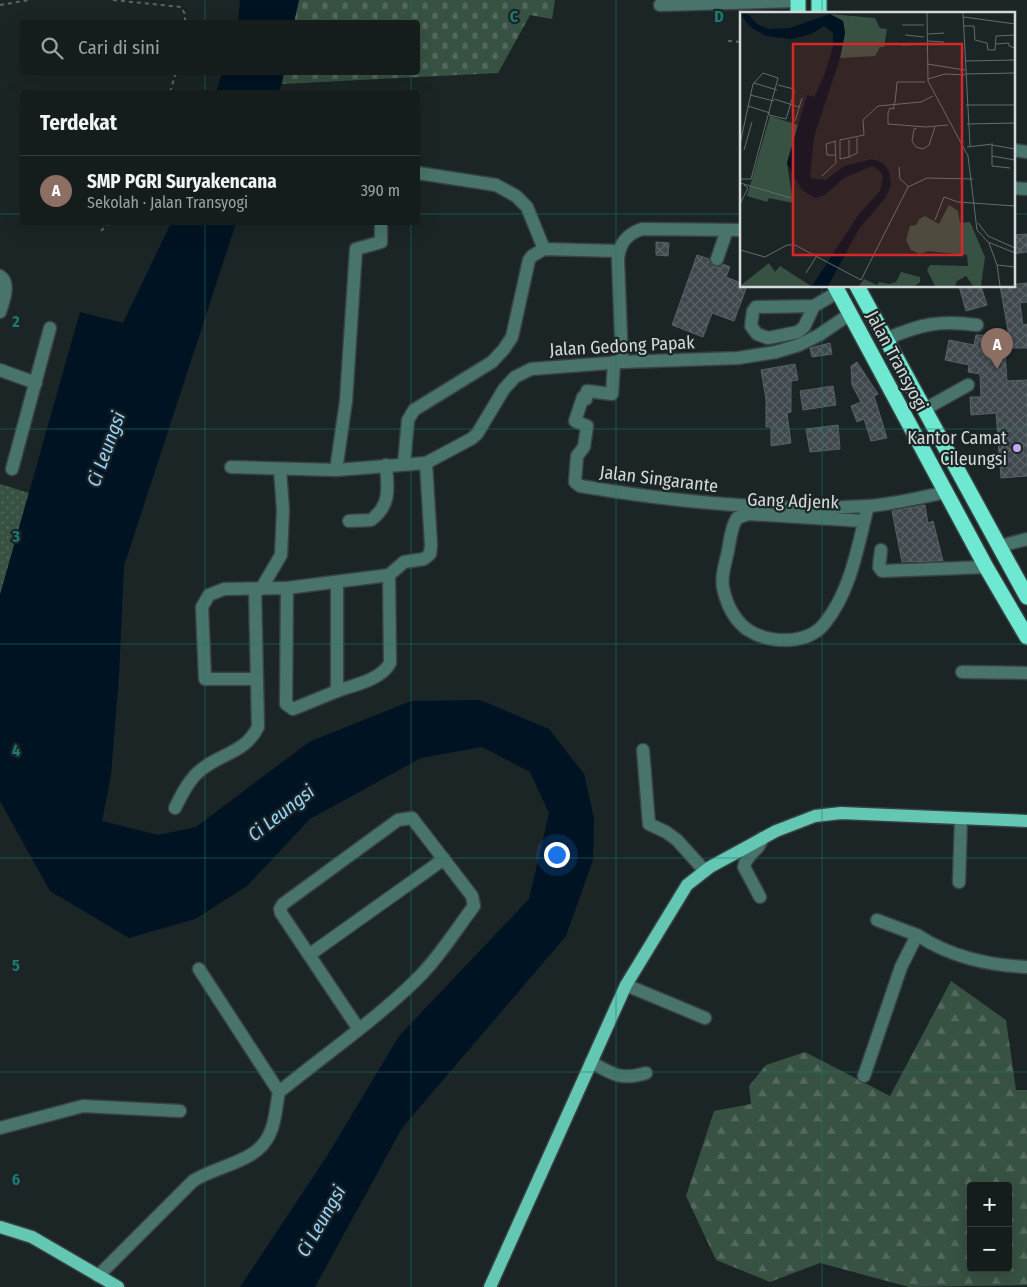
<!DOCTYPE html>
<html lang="id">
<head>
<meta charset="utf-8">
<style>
  body { margin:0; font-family:"Fira Sans Condensed",sans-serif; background:#212929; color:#f1f3f6 }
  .controls { position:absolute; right:15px; bottom:15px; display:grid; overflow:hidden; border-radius:5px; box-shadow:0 5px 20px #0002 }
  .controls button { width:45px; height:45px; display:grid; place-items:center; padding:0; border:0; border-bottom:1px solid #333a3b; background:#141c1c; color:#f1f3f6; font:25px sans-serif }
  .you { position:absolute; left:556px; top:854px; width:18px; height:18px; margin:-12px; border:4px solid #fff; border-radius:50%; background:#1a73e8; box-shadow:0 0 0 8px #1a73e833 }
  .badge { display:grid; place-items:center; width:32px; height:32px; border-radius:50%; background:#2563eb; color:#fff; font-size:16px; font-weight:700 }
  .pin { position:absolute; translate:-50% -41px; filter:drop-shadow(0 1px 2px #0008) }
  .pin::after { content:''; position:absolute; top:26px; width:18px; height:15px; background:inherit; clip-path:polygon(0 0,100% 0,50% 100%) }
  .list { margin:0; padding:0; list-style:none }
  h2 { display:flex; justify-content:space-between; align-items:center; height:65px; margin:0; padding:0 20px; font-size:21px }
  h2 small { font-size:16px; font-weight:400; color:#9da1a3 }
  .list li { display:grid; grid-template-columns:32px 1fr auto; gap:15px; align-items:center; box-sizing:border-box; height:70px; padding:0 20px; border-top:1px solid #333a3b }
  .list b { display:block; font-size:19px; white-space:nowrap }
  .list p { margin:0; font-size:16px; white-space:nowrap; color:#9da1a3 }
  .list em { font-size:16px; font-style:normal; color:#9da1a3 }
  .icon { flex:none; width:28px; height:28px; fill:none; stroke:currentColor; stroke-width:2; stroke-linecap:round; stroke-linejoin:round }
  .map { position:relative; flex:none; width:1027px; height:1287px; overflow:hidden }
  .search { position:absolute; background:#141c1c; box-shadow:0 5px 20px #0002; left:20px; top:20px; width:400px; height:55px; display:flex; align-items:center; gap:12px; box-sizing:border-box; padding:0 18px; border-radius:5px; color:#9da1a3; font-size:19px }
  .panel { position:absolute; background:#141c1c; box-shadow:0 5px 20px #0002; left:20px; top:90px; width:400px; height:135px; border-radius:5px }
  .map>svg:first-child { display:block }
  .grass { fill:url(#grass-dots) }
  .forest { fill:url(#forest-firs); fill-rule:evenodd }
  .cemetery { fill:url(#cemetery-stones) }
  .water { fill:#001322 }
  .building { fill:url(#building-cross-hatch); stroke:#576165 }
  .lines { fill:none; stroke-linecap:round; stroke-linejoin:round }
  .minor-casing { stroke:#394242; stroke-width:15 }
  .major-casing { stroke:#394242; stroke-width:15 }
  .highway-casing { stroke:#394242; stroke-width:18 }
  .path { stroke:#5c6565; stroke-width:2; stroke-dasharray:4 4; stroke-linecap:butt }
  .minor { stroke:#48746b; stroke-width:12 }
  .major { stroke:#64c7b4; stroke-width:12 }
  .highway { stroke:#6ee8d1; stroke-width:15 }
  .grid { fill:none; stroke:#197b73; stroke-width:1; stroke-opacity:0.55 }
  .poi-dot { fill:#c1a8f3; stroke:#1b2525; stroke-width:2 }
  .labels { text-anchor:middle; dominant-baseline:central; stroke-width:4.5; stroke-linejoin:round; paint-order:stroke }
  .street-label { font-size:18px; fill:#d4dada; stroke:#1b2525 }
  .poi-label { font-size:18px; fill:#d4dada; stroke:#1b2525; text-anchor:end }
  .water-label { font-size:19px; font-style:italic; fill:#98d4fe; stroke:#1b2525 }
  .inset-road { fill:none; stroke:#656d6d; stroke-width:1 }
  .view { fill:#d62828; fill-opacity:0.15; stroke:#d62828; stroke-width:2.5 }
  .inset-edge { fill:none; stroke:#d4dada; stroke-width:2.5 }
  .grid-label { font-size:16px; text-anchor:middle; font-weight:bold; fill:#197b73; stroke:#1b2525; stroke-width:4.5; stroke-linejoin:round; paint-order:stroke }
</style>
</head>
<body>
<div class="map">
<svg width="1027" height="1287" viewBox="0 0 1027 1287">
  <defs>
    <pattern id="grass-dots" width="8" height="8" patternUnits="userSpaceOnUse" patternTransform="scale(1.25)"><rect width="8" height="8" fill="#375142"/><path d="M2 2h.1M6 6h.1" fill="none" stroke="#53695d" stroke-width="1.8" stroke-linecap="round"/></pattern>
    <pattern id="forest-firs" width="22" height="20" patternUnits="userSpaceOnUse" patternTransform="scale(1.25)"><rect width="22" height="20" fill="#375142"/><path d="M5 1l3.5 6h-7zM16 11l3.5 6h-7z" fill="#53695d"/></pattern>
    <pattern id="cemetery-stones" width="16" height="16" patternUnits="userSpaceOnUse" patternTransform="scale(1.25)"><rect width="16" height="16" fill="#375142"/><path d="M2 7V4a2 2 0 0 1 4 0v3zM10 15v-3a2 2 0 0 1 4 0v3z" fill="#53695d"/></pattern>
    <pattern id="building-cross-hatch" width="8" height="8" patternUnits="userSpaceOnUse" patternTransform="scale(1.25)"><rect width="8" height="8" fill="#3f484c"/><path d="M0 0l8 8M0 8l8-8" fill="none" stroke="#5a6265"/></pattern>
  </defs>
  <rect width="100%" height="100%" fill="#1b2525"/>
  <polygon class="grass" points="0,484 29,493 0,595"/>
  <path class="forest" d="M951,981L1006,1020L1016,1090H1027V1285L909,1287L820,1263L770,1282L716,1260L686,1196L714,1111L751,1104L749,1086L766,1065L805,1052L890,1096ZM971,1186H1008V1268H971Z"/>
  <polygon class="cemetery" points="299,0 555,0 552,19 530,15 498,73 282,84 284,73 418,72 418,22 294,22"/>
  <g class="water">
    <polygon points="240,0 299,0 294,22 238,22"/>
    <polygon points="222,73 223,72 284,73 279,92 216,92"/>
    <polygon points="171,223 236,223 124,566 119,675 111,775 102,821 158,835 196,827 309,742 411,701 480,700 549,729 584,774 594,818 593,860 566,936 402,1128 315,1287 240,1287 327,1156 399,1036 529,899 549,813 530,772 482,747 421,758 310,819 247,886 195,919 129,938 50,891 0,801 0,595 80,312 123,323"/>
  </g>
  <g class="building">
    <polygon points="1027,234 1027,252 1013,254 1013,235"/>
    <polygon points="656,242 669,243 668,256 656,255"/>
    <polygon points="697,255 709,259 714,266 723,264 730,267 726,277 741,283 741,286 747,286 734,321 712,313 703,337 672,325"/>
    <polygon points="1027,283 1027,302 1020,303 1023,325 1027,324 1027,348 1006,348 1005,351 1007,381 1027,380 1027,476 1001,478 996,413 971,415 970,397 981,397 980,374 968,372 969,365 945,360 949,340 974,345 976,335 1009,336 1000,286"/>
    <polygon points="959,286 981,286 987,305 966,311"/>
    <polygon points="830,343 832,354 812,357 810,348"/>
    <polygon points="857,362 878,394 874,396 887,438 871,441 864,419 857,422 851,406 861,402 852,385 851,366"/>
    <polygon points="795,364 798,380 791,381 791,412 787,413 791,443 771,446 771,427 766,427 766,399 761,370"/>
    <polygon points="833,386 836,405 803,410 800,391"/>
    <polygon points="838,425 840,449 810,452 806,429"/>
    <polygon points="925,505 928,523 933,521 943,561 902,562 892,511"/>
  </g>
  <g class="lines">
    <defs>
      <g id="minor">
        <polyline points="660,5 798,1"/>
        <polyline points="1013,150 1027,152"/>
        <polyline points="418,173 496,185 516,196 527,207 544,249"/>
        <polyline points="1013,188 1027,189"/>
        <polyline points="717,259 727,230"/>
        <path d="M0,276C11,283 3,302 0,312"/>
        <polyline points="814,306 804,327 798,332 768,338 757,334 751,326 753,311 756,307 814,306 838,292"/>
        <path d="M886,339C921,324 939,320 977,325"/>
        <path d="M614,362L612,394L587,391L586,399L583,397L575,421L587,426L584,447L577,456L575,482L580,486C675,502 772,512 868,506C894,504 920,498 946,492"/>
        <path d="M622,362L618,260C619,243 627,234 642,229L741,230"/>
        <polyline points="0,370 36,383"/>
        <polyline points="925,409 968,385"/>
        <polyline points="404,464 408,420 414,410 492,362 504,349 512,337 529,260 532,256 544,249 618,251"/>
        <polyline points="231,467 336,470 426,463 471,439 477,434 504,389 515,377 531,369 622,362 738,358 776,352 799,345 819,335 850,314"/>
        <polyline points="12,469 50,328"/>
        <polyline points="336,470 346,401 356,249 381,242 381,222"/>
        <path d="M349,521L371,520C391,505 388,488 386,465"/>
        <path d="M864,521L748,514L737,518C731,527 730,540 728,551C725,565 720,579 724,592C728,607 735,621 748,630C770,644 808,645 825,623C851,591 858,545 868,506"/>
        <polyline points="1000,546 1027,539"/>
        <polyline points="881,550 879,567 882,571 986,567"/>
        <path d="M337,583V691C354,685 381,680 390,663L389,575"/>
        <polyline points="261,589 281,555 283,510 280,469"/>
        <polyline points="962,672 1027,673"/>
        <polyline points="257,679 205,679 202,607 209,595 224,589 287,588"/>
        <polyline points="337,691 293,709 286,704 287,588 389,575 404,562 424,559 430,554 431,545 426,463"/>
        <polyline points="643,750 649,824 666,832 677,840 704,870"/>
        <path d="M175,808C182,794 189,779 202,769C222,753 245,753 258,727L255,589"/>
        <polyline points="959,882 961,819"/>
        <path d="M760,897L744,867C746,853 760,851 762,838"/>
        <polyline points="877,920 917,935"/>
        <polyline points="309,955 444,859"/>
        <polyline points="199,969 279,1092"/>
        <polyline points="626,985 705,1018"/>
        <path d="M591,1062C612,1074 621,1081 646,1073"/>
        <path d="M864,1076L901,967L917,935C951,957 987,965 1027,967"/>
        <polyline points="0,1128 83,1106 180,1111"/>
        <path d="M98,1276L193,1181C217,1165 258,1163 270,1133C276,1121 276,1105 279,1092C323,1056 375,1020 415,981C438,959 455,931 474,906L472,896L412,818L398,820L283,904L280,909L281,913L358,1028"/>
      </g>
      <g id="major">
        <polyline points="0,1227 32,1237 118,1287"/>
        <polyline points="490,1287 626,985 687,885 710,867 776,831 815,816 841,813 1027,821"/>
      </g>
      <g id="highway">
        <polyline points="798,0 798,14"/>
        <polyline points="819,14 819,0"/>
        <polyline points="835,286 986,567 1027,637"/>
        <polyline points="857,286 1027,597"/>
      </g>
    </defs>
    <use href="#minor" class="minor-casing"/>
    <use href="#major" class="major-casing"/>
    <use href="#highway" class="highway-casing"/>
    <g class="path">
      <polyline points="113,0 181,7 185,14 185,22"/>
      <polyline points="0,5 29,0"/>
      <polyline points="728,41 741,42"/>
      <polyline points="170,92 176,72"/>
      <polyline points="101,231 110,222"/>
    </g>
    <use href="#minor" class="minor"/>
    <use href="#major" class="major"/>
    <use href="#highway" class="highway"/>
  </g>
  <path class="grid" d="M205,0V22M411,0V22M616,0V1287M822,0V14M205,72V92M411,72V92M0,214H22M418,214H741M1013,214H1027M205,222V1287M411,222V1287M822,286V1287M0,429H1027M0,644H1027M0,858H1027M0,1072H1027"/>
  <circle class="poi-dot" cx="1017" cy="448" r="5"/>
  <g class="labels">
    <g class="street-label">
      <text transform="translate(622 346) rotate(-3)">Jalan Gedong Papak</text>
      <text transform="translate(897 361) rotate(62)">Jalan Transyogi</text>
      <text transform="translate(659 479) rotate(7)">Jalan Singarante</text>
      <text transform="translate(793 501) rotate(2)">Gang Adjenk</text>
    </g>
    <g class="poi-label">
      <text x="1007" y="438">Kantor Camat<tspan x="1007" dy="21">Cileungsi</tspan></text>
    </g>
    <g class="water-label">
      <text transform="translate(106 449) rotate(-70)">Ci Leungsi</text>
      <text transform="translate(281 813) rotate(-38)">Ci Leungsi</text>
      <text transform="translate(321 1221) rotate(-60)">Ci Leungsi</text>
    </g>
  </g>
  <g transform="translate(740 12)">
    <rect width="275" height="275" fill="#1b2525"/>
    <path d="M30,104L58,113L47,151L53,191L29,186L27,190L7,184ZM29,251L35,260L40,254L71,274H0ZM161,260L180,265V270L175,274H119L124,267L137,273L139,270L149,272L156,270Z" fill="#375142"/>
    <path d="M209,193L218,199L220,211L230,210L245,245L241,274H233L226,264L217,269L215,274H195L187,258L190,253L228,254L227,243L188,239L180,242L171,238L166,228L170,214L176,213L179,207L185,204L199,212Z" fill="#375142"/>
    <path d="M90,2L135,6L140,16L147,17L144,35H140L135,44L100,46L105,21L103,9Z" fill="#375142"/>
    <path d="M0,1H7L17,12L28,17L50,16L90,2L103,9L105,21L100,46L74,125L70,166L86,168L104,154L132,147L143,151L149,159L151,173L146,185L119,217L88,274H72L119,202L140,179L143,165L140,159L132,154L104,166L85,183L75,186L62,178L47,151L67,83L74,85L84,64L93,35V21L84,14L71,22L51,27L26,24L9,14Z" fill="#001322"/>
    <path class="inset-road" d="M187,1L188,69L228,144L237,218L248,230L275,241M223,1L230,134M224,5L275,12M162,13H184M224,14H234L235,28L247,31L248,38H255L256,24L275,23M188,22L204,21M165,23L184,25M188,29L204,30M256,32L269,31V34L275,36M162,33L184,32M225,49L275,48M187,52L225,58M225,62L275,61M188,67L205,62L225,63M14,71L37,78M10,83L34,89M34,87L59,95M154,91V97L150,96L148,101V112L186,115L208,113M155,91L157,70H185M226,93H275M8,94L30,101M29,103L46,107L54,81V77L38,73M55,109L62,86M227,112L275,111M177,116L174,117L172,129L176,135L183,137L189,133L195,115M109,128V145L117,141V126M0,132L13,72L23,61L38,66L11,167H0M227,135L253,132M4,138L12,110M95,143H87L86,132L96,129M252,144L275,148M109,145L100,147V128L124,123L123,108L138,94L181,90L193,84M159,155L160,167L169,175M270,156L252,154V133L275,137M82,164L96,151L95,129M0,171L51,186M0,192L8,176L4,173M195,208L204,185L218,190L275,194M238,211L248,224L275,236M249,231L257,253L260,274M0,238L25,245L47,233H55L121,268L168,175L187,166L233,167M257,253L275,255M66,261L76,245"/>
    <path class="view" d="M53,32H222V243H53Z"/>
    <rect width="275" height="275" class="inset-edge"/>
  </g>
  <g class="grid-label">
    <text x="514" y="22">C</text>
    <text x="719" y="22">D</text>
    <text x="16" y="327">2</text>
    <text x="16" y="542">3</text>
    <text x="16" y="756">4</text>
    <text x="16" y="971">5</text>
    <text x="16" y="1185">6</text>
  </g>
</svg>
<div class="controls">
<button>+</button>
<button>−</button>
</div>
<div class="you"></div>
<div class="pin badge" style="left:997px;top:369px;background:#8d6e63">A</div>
<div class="search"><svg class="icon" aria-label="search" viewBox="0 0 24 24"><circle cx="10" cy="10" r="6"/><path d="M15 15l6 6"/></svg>Cari di sini</div>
<section class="panel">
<h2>Terdekat<small></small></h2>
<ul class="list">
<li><span class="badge" style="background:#8d6e63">A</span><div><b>SMP PGRI Suryakencana</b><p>Sekolah · Jalan Transyogi</p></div><em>390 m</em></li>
</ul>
</section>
</div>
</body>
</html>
